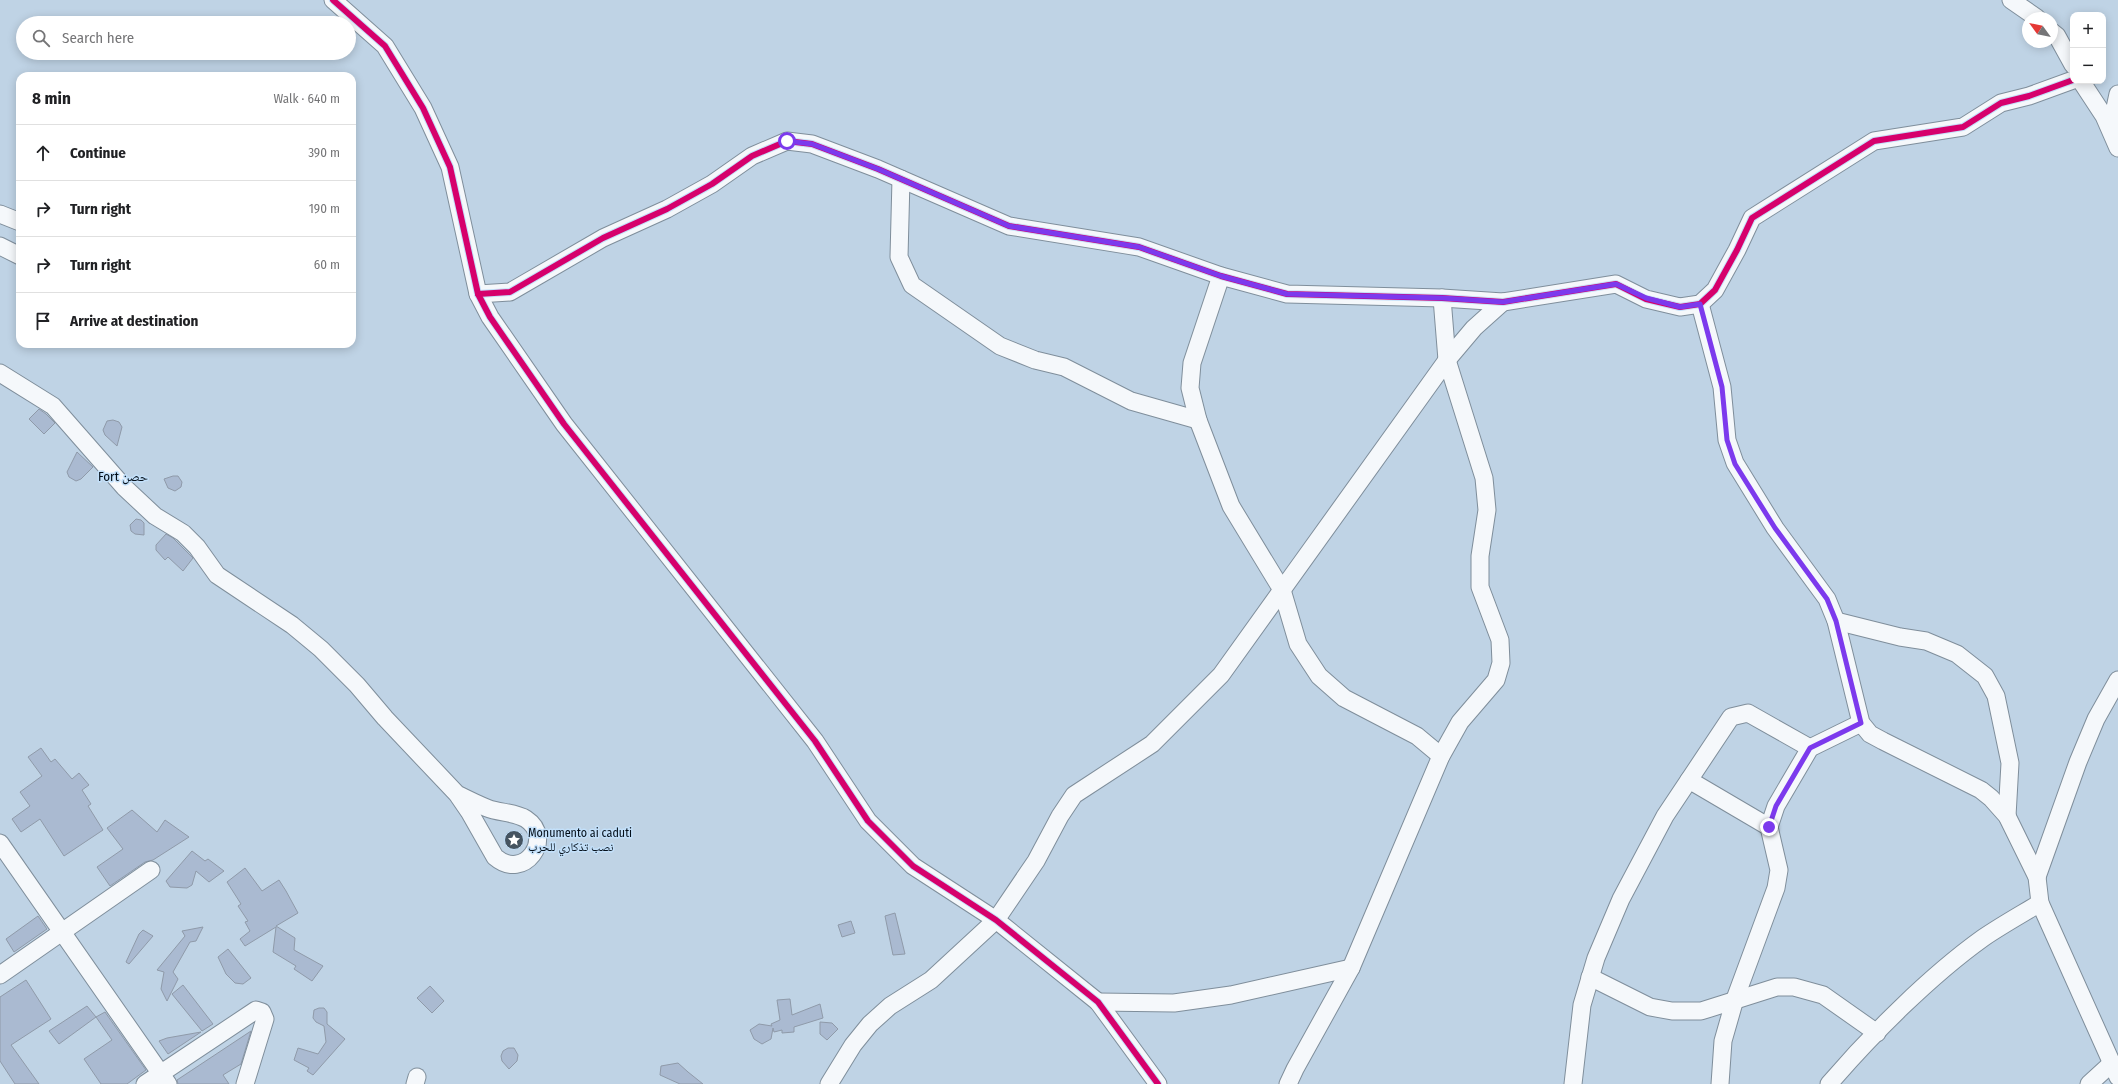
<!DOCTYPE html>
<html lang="en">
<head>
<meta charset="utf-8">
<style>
  body { margin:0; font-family:"Fira Sans Condensed","Noto Naskh Arabic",sans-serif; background:#f2f2f2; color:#202124 }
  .controls { position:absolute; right:12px; top:12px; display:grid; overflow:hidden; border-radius:8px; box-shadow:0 2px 10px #0003 }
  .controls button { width:36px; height:36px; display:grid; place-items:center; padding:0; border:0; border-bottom:1px solid #e0e0e0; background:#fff; color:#202124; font:20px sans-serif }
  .compass { position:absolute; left:2022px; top:12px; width:36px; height:36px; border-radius:50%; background:#fff; box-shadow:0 2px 10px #0003; rotate:303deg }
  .stop { position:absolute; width:12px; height:12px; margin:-9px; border:3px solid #7c3aed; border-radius:50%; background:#fff }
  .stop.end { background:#7c3aed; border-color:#fff; box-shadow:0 1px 4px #0008 }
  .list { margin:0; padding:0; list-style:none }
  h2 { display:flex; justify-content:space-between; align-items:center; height:52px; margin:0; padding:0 16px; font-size:17px }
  h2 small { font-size:13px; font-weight:400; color:#757577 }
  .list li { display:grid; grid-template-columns:26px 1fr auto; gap:12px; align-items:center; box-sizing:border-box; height:56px; padding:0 16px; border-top:1px solid #e0e0e0 }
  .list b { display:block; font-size:15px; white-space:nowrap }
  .list em { font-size:13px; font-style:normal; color:#757577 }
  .icon { flex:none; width:22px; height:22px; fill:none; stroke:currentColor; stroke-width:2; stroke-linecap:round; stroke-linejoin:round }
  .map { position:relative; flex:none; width:2118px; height:1084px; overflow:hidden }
  .search { position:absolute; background:#fff; box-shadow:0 2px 10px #0003; left:16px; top:16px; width:340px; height:44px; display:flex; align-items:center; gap:10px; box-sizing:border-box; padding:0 14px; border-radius:22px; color:#757577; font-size:15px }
  .panel { position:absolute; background:#fff; box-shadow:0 2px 10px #0003; left:16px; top:72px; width:340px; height:276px; border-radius:12px }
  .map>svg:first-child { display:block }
  .building { fill:#aabad1; stroke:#8f9aa9 }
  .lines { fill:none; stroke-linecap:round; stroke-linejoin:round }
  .minor-casing { stroke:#7f8e9b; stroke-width:19 }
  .minor { stroke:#f5f8fb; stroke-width:17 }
  .cycleway-casing { stroke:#c3e0fa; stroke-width:8 }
  .cycleway { stroke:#d6006c; stroke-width:6 }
  .route { stroke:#7c3aed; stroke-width:5 }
  .labels { text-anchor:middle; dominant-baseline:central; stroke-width:3; stroke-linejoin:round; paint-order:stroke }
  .poi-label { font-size:12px; fill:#040f1a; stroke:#c3e0fa; text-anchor:start }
  .neighbourhood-label { font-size:13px; fill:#040f1a; stroke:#c3e0fa }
</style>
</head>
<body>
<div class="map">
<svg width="2118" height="1084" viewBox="0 0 2118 1084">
  <rect width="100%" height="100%" fill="#bfd3e5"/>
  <g class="building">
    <polygon points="39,409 46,414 55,423 44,434 29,419"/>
    <polygon points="113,420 119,422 122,427 117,446 105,435 103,430 107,421"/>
    <polygon points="77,452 93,467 81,479 76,481 69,477 67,472"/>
    <polygon points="173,476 178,476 182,482 181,487 175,491 168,488 164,479"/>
    <polygon points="136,519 141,520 144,523 144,535 135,534 131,531 130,525"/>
    <polygon points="166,534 173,538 193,558 183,571 168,557 165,560 156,550 156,545"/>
    <polygon points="41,748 51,762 55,759 72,779 79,773 89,785 82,790 91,804 88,806 103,830 64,856 40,819 21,832 12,819 30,806 20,792 42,776 28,757"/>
    <polygon points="132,810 157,832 165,820 189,837 153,860 145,862 110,886 97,867 123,849 107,828"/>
    <polygon points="192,851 205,861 208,859 224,871 209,882 196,871 192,885 187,888 170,887 166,881"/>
    <polygon points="245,868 262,891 279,880 286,891 298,913 276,926 295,938 294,950 323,966 312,981 294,969 296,966 273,952 276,927 245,946 240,939 250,931 245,922 248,921 238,906 241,904 227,882"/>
    <polygon points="895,913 905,954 893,955 885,916"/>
    <polygon points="38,916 47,929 14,952 6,939"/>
    <polygon points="851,921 855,933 842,937 838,925"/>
    <polygon points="203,927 196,941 190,942 173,972 178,979 167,1001 161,989 164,972 157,970 185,936 182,931"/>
    <polygon points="143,930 153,936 129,964 126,962 139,934"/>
    <polygon points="228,949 251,978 243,984 235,983 226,974 218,957"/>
    <polygon points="26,980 51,1019 11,1045 39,1084 15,1084 0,1061 0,997"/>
    <polygon points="183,985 213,1024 202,1031 172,994"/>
    <polygon points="430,986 444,1001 432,1013 417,998"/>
    <polygon points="790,999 792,1015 820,1004 823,1018 794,1027 794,1032 782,1033 782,1030 774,1032 773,1028 771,1039 762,1044 754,1039 750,1030 759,1024 772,1026 771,1024 780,1020 777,1000"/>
    <polygon points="87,1006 96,1017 59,1044 49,1031"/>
    <polygon points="319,1008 324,1008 327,1012 327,1024 345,1039 313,1075 307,1071 309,1068 294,1060 298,1048 318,1054 326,1042 324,1026 316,1022 313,1018 314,1010"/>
    <polygon points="105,1012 146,1070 127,1084 101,1084 84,1059 112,1040 96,1017"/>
    <polygon points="820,1022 832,1023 838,1029 827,1040 820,1034"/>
    <polygon points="251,1031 241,1064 223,1075 229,1084 178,1084 177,1080"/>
    <polygon points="201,1032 168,1054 159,1041 167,1038"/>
    <polygon points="508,1048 514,1048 518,1055 517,1061 509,1069 502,1061 501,1056 503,1051"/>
    <polygon points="678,1063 688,1072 703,1084 680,1084 660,1075 661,1066"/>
  </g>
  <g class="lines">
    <defs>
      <g id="minor">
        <polyline points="333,0 385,46 423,108 450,167 478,294 490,317 564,424 815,741 868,821 913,866 996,920 1098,1002 1158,1084"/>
        <polyline points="2011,0 2037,18"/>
        <polyline points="2052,32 2057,36 2073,65"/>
        <polyline points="2081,81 2104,116 2118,148"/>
        <polyline points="2117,134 2115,108 2118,94"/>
        <polyline points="901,179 899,257 912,285 1000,346 1035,360 1064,367 1131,401 1198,420"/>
        <polyline points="0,214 20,222"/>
        <polyline points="0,246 20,256"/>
        <polyline points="1221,276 1192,363 1190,388 1198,420 1231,506 1282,590 1298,644 1319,676 1344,698 1417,736 1441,756"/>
        <polyline points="478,294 510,292 603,238 667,209 712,184 752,156 787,141 812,144 878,169 1009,226 1139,247 1221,276 1287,294 1442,298 1503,302 1616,284 1646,299 1680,307 1700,304 1715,290 1737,250 1752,218 1874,141 1963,127 2001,103 2029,96 2073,80"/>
        <polyline points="1700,304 1722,387 1727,440 1735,463 1775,528 1827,599 1836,621 1861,723 1870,734 1883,741 1981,790 1991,798 2007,816 2037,877 2040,903 2118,1077"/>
        <path d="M0,373L53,406L124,487L155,516L183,533L197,547L217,575L292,625L321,649L357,685L385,718L457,794L470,813L495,857C524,882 555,838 526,819C515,812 499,813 487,808C477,804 467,799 457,794"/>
        <polyline points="1836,621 1900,637 1926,641 1957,654 1985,676 1996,696 2010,763 2007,816"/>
        <polyline points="1689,780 1769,827"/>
        <polyline points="0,843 168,1084"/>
        <polyline points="2037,877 2078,762 2096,719 2118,680"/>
        <polyline points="0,975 151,870"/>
        <polyline points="1590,977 1650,1007 1672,1011 1701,1011 1777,987 1794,987 1823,995 1877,1033"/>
        <polyline points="1098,1002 1174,1003 1231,995 1351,968"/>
        <polyline points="145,1084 256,1010 262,1012 265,1019 245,1084"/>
        <polyline points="415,1084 417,1077"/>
        <polyline points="829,1084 853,1045 870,1024 890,1006 931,980 996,920 1036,861 1060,816 1074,795 1152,744 1221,675 1447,360 1474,328 1503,302"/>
        <polyline points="1288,1084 1295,1069 1351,968 1441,756 1460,722 1496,680 1501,663 1500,640 1480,587 1480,556 1487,510 1484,478 1447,360 1442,298"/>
        <polyline points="1573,1084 1582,1005 1596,958 1621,899 1665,816 1731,717 1748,713 1810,748"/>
        <polyline points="1720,1084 1723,1041 1735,999 1776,888 1779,870 1769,827 1776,806 1810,748 1861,723"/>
        <path d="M1829,1084C1872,1034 1930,976 1983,938C2002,925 2022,914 2040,903"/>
        <polyline points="2089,1084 2112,1063"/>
      </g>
    </defs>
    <use href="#minor" class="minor-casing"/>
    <use href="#minor" class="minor"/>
    <defs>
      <g id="cycleway">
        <polyline points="333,0 385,46 423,108 450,167 478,294 490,317 564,424 815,741 868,821 913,866 996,920 1098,1002 1158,1084"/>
        <polyline points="478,294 510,292 603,238 667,209 712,184 752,156 787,141 812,144 878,169 1009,226 1139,247 1221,276 1287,294 1442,298 1503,302 1616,284 1646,299 1680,307 1700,304 1715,290 1737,250 1752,218 1874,141 1963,127 2001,103 2029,96 2073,80"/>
      </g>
    </defs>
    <use href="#cycleway" class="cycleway-casing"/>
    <use href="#cycleway" class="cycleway"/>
  </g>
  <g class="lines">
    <polyline class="route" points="787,141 812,144 878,169 1009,226 1139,247 1221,276 1287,294 1442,298 1503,302 1616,284 1646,298 1680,307 1700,304 1722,387 1727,440 1735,464 1775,528 1827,599 1836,621 1861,723 1810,748 1776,806 1769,827"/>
  </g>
  <defs>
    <symbol id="sight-disc" viewBox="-11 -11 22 22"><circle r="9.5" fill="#455461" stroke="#c3e0fa"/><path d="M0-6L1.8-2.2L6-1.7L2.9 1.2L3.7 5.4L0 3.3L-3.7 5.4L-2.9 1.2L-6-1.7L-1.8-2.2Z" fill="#fff"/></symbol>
  </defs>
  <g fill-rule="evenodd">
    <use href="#sight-disc" x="503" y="829" width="22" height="22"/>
  </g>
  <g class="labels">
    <g class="poi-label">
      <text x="528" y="833">Monumento ai caduti<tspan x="528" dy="14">نصب تذكاري للحرب</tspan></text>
    </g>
    <g class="neighbourhood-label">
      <text x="123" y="476">Fort حصن</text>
    </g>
  </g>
</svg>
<div class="controls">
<button>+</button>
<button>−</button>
</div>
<svg class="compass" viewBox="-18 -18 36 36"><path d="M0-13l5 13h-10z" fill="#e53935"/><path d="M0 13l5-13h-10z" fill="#757577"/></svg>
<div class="stop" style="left:787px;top:141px"></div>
<div class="stop end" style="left:1769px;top:827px"></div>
<div class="search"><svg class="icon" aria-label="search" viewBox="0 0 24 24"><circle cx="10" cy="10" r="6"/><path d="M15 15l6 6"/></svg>Search here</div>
<section class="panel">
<h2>8 min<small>Walk · 640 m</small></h2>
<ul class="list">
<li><svg class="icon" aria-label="ahead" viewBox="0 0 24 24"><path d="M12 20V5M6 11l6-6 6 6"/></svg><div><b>Continue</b></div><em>390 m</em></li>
<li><svg class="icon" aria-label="right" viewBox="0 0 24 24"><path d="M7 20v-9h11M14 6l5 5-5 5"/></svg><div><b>Turn right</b></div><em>190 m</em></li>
<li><svg class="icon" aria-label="right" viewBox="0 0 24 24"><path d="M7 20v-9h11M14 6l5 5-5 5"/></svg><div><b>Turn right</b></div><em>60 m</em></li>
<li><svg class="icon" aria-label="arrive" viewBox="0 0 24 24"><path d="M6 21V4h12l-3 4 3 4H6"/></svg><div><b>Arrive at destination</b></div></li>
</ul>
</section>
</div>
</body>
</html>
